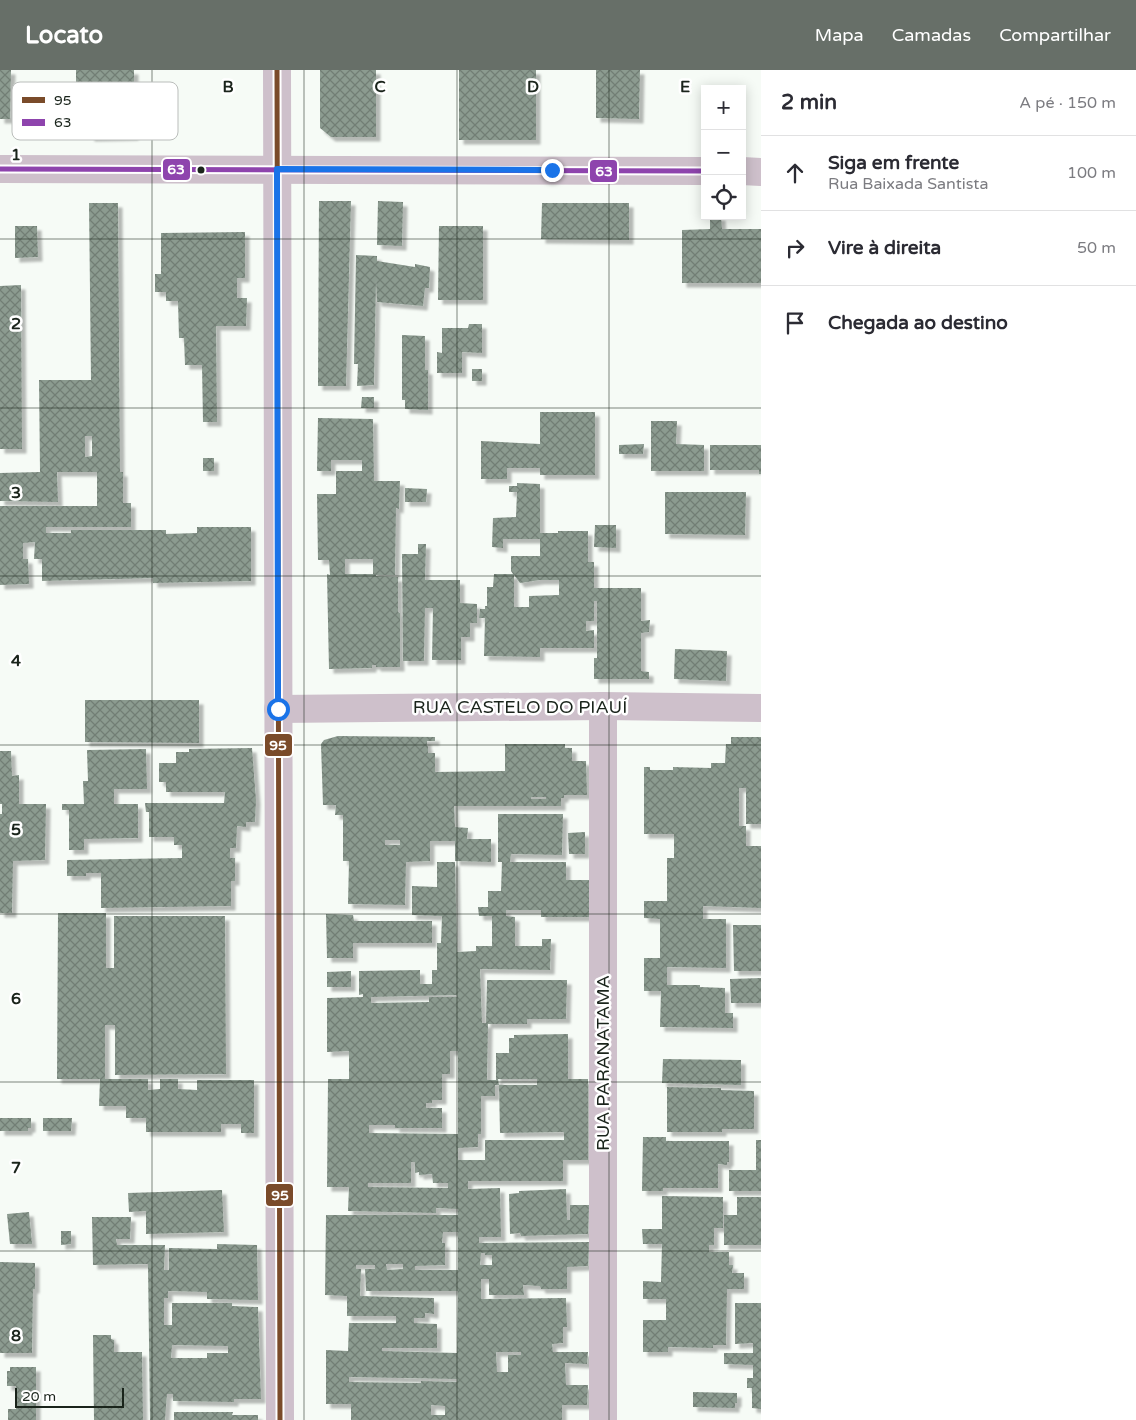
<!DOCTYPE html>
<html lang="pt">
<head>
<meta charset="utf-8">
<style>
  body { margin:0; font-family:"Varela Round",sans-serif; background:#f7f7f7; color:#2b2b33 }
  .controls { position:absolute; right:15px; top:15px; display:grid; overflow:hidden; border-radius:0px; box-shadow:0 2px 12px #0003 }
  .controls button { width:45px; height:45px; display:grid; place-items:center; padding:0; border:0; border-bottom:1px solid #e1e1e2; background:#fff; color:#2b2b33; font:25px sans-serif }
  .scale { position:absolute; left:15px; bottom:12px; width:109px; box-sizing:border-box; padding-left:5px; border:2px solid #1a241b; border-top:0; font-size:14px; line-height:18px; white-space:nowrap; color:#1a241b; -webkit-text-stroke:4px #fff; paint-order:stroke }
  .stop { position:absolute; width:15px; height:15px; margin:-11px; border:4px solid #1a73e8; border-radius:50%; background:#fff }
  .stop.end { background:#1a73e8; border-color:#fff; box-shadow:0 1px 5px #0008 }
  .list { margin:0; padding:0; list-style:none }
  h2 { display:flex; justify-content:space-between; align-items:center; height:65px; margin:0; padding:0 20px; font-size:21px }
  h2 small { font-size:16px; font-weight:400; color:#7c7c81 }
  .list li { display:grid; grid-template-columns:32px 1fr auto; gap:15px; align-items:center; box-sizing:border-box; height:75px; padding:0 20px; border-top:1px solid #e1e1e2 }
  .list b { display:block; font-size:19px; white-space:nowrap }
  .list p { margin:0; font-size:16px; white-space:nowrap; color:#7c7c81 }
  .list em { font-size:16px; font-style:normal; color:#7c7c81 }
  .icon { flex:none; width:28px; height:28px; fill:none; stroke:currentColor; stroke-width:2; stroke-linecap:round; stroke-linejoin:round }
  .map { position:relative; flex:none; width:761px; height:1350px; overflow:hidden }
  header { display:flex; align-items:center; gap:30px; box-sizing:border-box; height:70px; padding:0 25px; background:#676f68; color:#fff }
  header strong { font-size:24px }
  nav { display:flex; gap:28px; margin-inline-start:auto; font-size:18px }
  main { display:flex }
  aside { flex:1; background:#fff }
  .map>svg:first-child { display:block }
  .building { fill:url(#building-cross-hatch); fill-rule:evenodd; filter:url(#shadow) }
  .lines { fill:none; stroke-linecap:round; stroke-linejoin:round }
  .minor { stroke:#cec0cb; stroke-width:28 }
  .bus-1-casing { stroke:#fff; stroke-width:9 }
  .bus-2-casing { stroke:#fff; stroke-width:9 }
  .bus-1 { stroke:#7a4b2a; stroke-width:5 }
  .bus-2 { stroke:#8e44ad; stroke-width:5 }
  .route { stroke:#1a73e8; stroke-width:6 }
  .grid { fill:none; stroke:#1a241b; stroke-width:1; stroke-opacity:0.55 }
  .bus-dot { fill:#1a241b; stroke:#fff; stroke-width:2 }
  .labels { text-anchor:middle; dominant-baseline:central; stroke-width:5; stroke-linejoin:round; paint-order:stroke }
  .street-label { font-size:18px; fill:#1a241b; stroke:#fff }
  .key { fill:#fff; stroke:#babdbb; stroke-width:1 }
  .key-label { font-size:14px; fill:#1a241b }
  .grid-label { font-size:16px; text-anchor:middle; font-weight:bold; fill:#1a241b; stroke:#fff; stroke-width:5; stroke-linejoin:round; paint-order:stroke }
  .line-badge { stroke:#fff; stroke-width:2 }
  .badge-label { font-size:14px; text-anchor:middle; font-weight:bold; fill:#fff }
</style>
</head>
<body>
<header>
<strong>Locato</strong>
<nav><a>Mapa</a><a>Camadas</a><a>Compartilhar</a></nav>
</header>
<main>
<div class="map">
<svg width="761" height="1350" viewBox="0 0 761 1350">
  <defs>
    <pattern id="building-cross-hatch" width="8" height="8" patternUnits="userSpaceOnUse" patternTransform="scale(1.25)"><rect width="8" height="8" fill="#8c9b90"/><path d="M0 0l8 8M0 8l8-8" fill="none" stroke="#727e75"/></pattern>
    <filter id="shadow"><feDropShadow dx="4.5" dy="4.5" stdDeviation="1" flood-color="#0004"/></filter>
  </defs>
  <rect width="100%" height="100%" fill="#f6fbf6"/>
  <g class="building">
    <polygon points="0,0 11,0 10,49 0,49"/>
    <polygon points="76,0 134,0 134,66 90,67 90,45 76,45"/>
    <polygon points="320,0 376,0 376,67 331,67 320,58"/>
    <rect x="459" y="0" width="77" height="70"/>
    <polygon points="596,0 640,0 639,49 596,48"/>
    <polygon points="319,131 351,131 346,316 318,316"/>
    <polygon points="378,131 403,132 402,176 377,175"/>
    <path d="M89,133H118L120,402H123V433H131V457H46V463H71V460H166V464L197,463V457H251V511L153,513V508L42,511V489H34L35,472L23,473V489H28L29,514L0,515V436H97V402H57L58,432L0,431V403L40,402L39,310H91ZM85,366H92V386L85,387Z"/>
    <polygon points="542,133 629,133 629,170 541,169"/>
    <polygon points="710,146 721,146 722,159 761,159 761,213 682,213 682,160 710,159"/>
    <polygon points="15,156 37,156 38,187 15,188"/>
    <polygon points="439,156 483,156 483,230 438,230"/>
    <polygon points="245,162 245,208 237,208 237,228 247,228 246,256 216,256 217,352 203,352 202,295 185,295 184,268 179,268 178,231 166,231 166,222 155,222 155,204 161,204 161,163"/>
    <polygon points="356,185 377,186 377,191 415,197 415,194 430,197 429,218 425,218 423,236 377,232 376,210 374,315 357,316 358,294 354,294"/>
    <polygon points="21,215 22,379 0,379 0,216"/>
    <polygon points="469,254 482,254 482,283 462,282 462,303 437,303 437,282 442,283 442,258 468,258"/>
    <polygon points="402,265 425,266 425,300 428,300 428,340 405,339 405,330 402,330"/>
    <rect x="472" y="299" width="10" height="12"/>
    <polygon points="362,327 374,327 374,338 361,338"/>
    <polygon points="540,342 595,342 595,405 540,405 540,398 507,398 507,409 481,409 481,371 540,374"/>
    <path d="M318,348L373,349L374,411H400L399,439L396,438L395,505H376V506L398,507V542L400,543V597H376V595H372V598L329,599L327,504L330,505L329,490H318L317,424H336V401H362V390H331V401H317ZM345,489H373V504H345Z"/>
    <polygon points="651,351 677,351 676,374 704,375 704,401 651,401"/>
    <polygon points="644,374 643,384 619,384 619,375"/>
    <polygon points="710,375 761,375 761,404 759,404 759,400 710,400"/>
    <rect x="203" y="388" width="11" height="13"/>
    <path d="M517,413L540,414V463H558V461H588V492H594V518H641V551L650,550L649,562L641,563V601L649,602V609H594V588H597V531H594V551H586V561L594,560V578H540V587L484,586L485,548H479L480,539H485V536H487V517H493L494,504H513L511,501V486H540V469H503V478L492,477L493,448L516,447L517,422H509V416H517ZM514,505L520,513L540,510H559V525L529,526V537H514Z"/>
    <polygon points="405,418 427,419 426,432 405,432"/>
    <polygon points="665,422 746,422 745,465 665,464"/>
    <polygon points="595,455 616,455 616,478 594,477"/>
    <polygon points="418,474 426,474 425,510 460,510 460,533 477,534 477,553 470,553 470,567 461,567 461,590 432,590 433,538 425,538 424,591 403,591 402,484 418,484"/>
    <polygon points="675,579 727,581 726,611 674,609"/>
    <polygon points="85,630 199,630 199,673 85,672"/>
    <path d="M338,666L435,667V671H427V676H428V683H435V702L505,701V674H565V678H572V691H586L587,725H564V728H561V736H454L455,757L468,758L467,769H491V792L455,791V771H430V791L406,792L405,835L348,834L349,791H343V745H335L336,735H323L321,674L324,670ZM531,727H546V729H531ZM385,770H400V775H385Z"/>
    <polygon points="731,667 761,667 761,754 746,754 746,718 739,718 739,756 746,756 746,776 761,776 761,838 703,836 703,849 726,849 726,898 667,897 667,915 700,915 700,917 725,918 725,943 733,943 733,958 660,957 661,921 644,921 644,888 660,888 660,849 644,848 644,831 667,831 667,788 674,788 674,764 644,764 644,697 650,697 650,700 673,700 673,697 711,698 711,693 725,693 726,674 731,674"/>
    <polygon points="252,678 256,730 255,752 246,752 246,757 237,756 236,778 230,778 230,788 235,788 235,811 231,811 231,836 101,838 101,803 86,803 86,806 67,806 67,790 182,788 182,775 174,775 174,767 149,767 149,742 146,742 145,733 224,733 225,722 166,722 166,712 159,712 159,693 176,693 176,682 189,682 189,679"/>
    <polygon points="146,679 147,719 114,719 114,734 138,734 138,768 84,769 84,780 69,780 69,740 62,740 62,734 84,734 83,711 88,711 87,680"/>
    <polygon points="0,681 11,681 12,706 19,705 19,734 46,734 45,790 13,791 12,843 0,843 0,744 2,744 2,734 0,734"/>
    <path d="M498,744H563L562,785L511,784L510,792H566V810H589V847H541V840H506V846L515,847V876H542V869H551L550,900L480,899L482,953H486L487,910H567L566,949H527V954H488L487,1010H496V983H509V968H514V965L568,964V1009H588V1090H563V1111H468V1119L500,1118L501,1167H479V1173L589,1172L588,1196L567,1197V1219H541L540,1216L523,1215L524,1225H489V1209H481V1229L566,1228L567,1257H563V1273L552,1274L553,1282H588L587,1294L565,1293L566,1315H588L587,1335H562V1350H351V1334H326V1280L348,1281L349,1253H396V1246H347V1226L325,1225L326,1145H458V1139L436,1138V1143L348,1141L349,1117H327L328,1009H349V981L327,982V928L363,927V924L359,925V901L420,900V914H432V900H437V873H441L442,846L412,845V816L437,817V792H455L457,882L476,881V876H492V846H479L478,837H488V821H501L502,792H498ZM457,925V927H429V932L371,933V927ZM450,981H458V1064L369,1063V1055H395V1058H442V1038H426V1033H432V1030H442V1004H450ZM498,1009H537V1015H499L500,1063L564,1062V1070H485V1090H458V1078L478,1077V1064H481V1026H495V1015H499ZM411,1092H415V1103L419,1102V1105L432,1104L433,1113H448V1118L368,1117V1113H411ZM443,1162H458V1200H415V1196L445,1195V1173H442ZM481,1183H485V1185H492V1195H480ZM386,1194H403V1199L387,1200ZM356,1195H375V1199H365L366,1221H458L457,1283L382,1281V1278H437V1254L414,1253V1248H425V1243L434,1244V1228L360,1226L361,1199H356ZM496,1282H521V1285H508V1302H497ZM349,1307L457,1309V1312L421,1311V1313L349,1312ZM431,1335L445,1336V1345H431Z"/>
    <polygon points="585,762 585,784 569,784 568,763"/>
    <polygon points="58,843 106,843 106,898 114,898 114,846 225,846 226,1004 115,1005 115,955 105,955 105,1009 148,1009 148,1020 160,1019 160,1009 178,1009 178,1019 197,1020 197,1010 254,1010 254,1063 241,1063 241,1054 221,1054 221,1062 146,1062 146,1048 126,1048 126,1036 99,1036 100,1009 57,1009"/>
    <polygon points="326,844 353,845 354,851 432,851 432,873 353,873 353,888 327,888"/>
    <polygon points="733,855 761,855 761,901 734,901"/>
    <polygon points="351,901 351,917 327,917 327,902"/>
    <polygon points="761,908 761,933 731,933 730,909"/>
    <polygon points="663,989 741,990 741,1015 662,1013"/>
    <polygon points="667,1017 721,1018 721,1020 754,1021 754,1059 722,1059 722,1062 667,1062"/>
    <polygon points="0,1048 31,1048 31,1058 28,1058 28,1061 0,1061"/>
    <polygon points="43,1048 72,1048 71,1061 43,1061"/>
    <polygon points="643,1067 666,1067 666,1071 729,1071 729,1092 727,1092 727,1095 718,1094 718,1118 663,1118 663,1121 642,1121"/>
    <polygon points="756,1070 761,1070 761,1121 729,1121 729,1100 756,1100"/>
    <polygon points="566,1119 567,1150 570,1150 570,1135 589,1135 588,1164 521,1166 520,1163 510,1164 509,1124 519,1123 519,1121"/>
    <polygon points="222,1120 224,1162 146,1164 146,1141 129,1142 128,1123"/>
    <polygon points="662,1126 723,1127 723,1158 714,1158 714,1175 709,1175 709,1182 729,1182 729,1195 733,1195 732,1203 744,1203 744,1219 727,1219 726,1275 713,1275 713,1278 668,1277 668,1282 643,1282 643,1250 666,1250 666,1229 643,1229 643,1211 661,1212 662,1174 643,1174 642,1159 662,1159"/>
    <polygon points="737,1127 761,1127 761,1175 724,1175 724,1145 737,1145"/>
    <polygon points="29,1142 32,1174 10,1174 7,1144"/>
    <path d="M92,1147H131L130,1169H116L117,1175H165L164,1200H169V1178L217,1179V1174L257,1175L258,1230L207,1229V1222L168,1221V1228H164V1255H172V1233H232V1236L258,1237L261,1329H234V1332L173,1331V1324H167L165,1350H150L148,1194L93,1195ZM172,1275L228,1276V1283H207V1288H171Z"/>
    <polygon points="61,1161 71,1161 71,1174 61,1175"/>
    <polygon points="0,1192 35,1193 35,1219 33,1219 32,1283 0,1283"/>
    <polygon points="735,1233 761,1233 761,1339 752,1338 752,1318 747,1318 747,1308 753,1308 753,1295 724,1294 724,1283 753,1283 753,1273 735,1274"/>
    <polygon points="93,1265 111,1265 111,1269 114,1270 114,1282 142,1282 143,1350 94,1350"/>
    <polygon points="10,1297 36,1297 36,1350 8,1350 8,1339 16,1339 16,1316 7,1316 7,1301 10,1301"/>
    <polygon points="693,1322 737,1323 737,1333 735,1333 735,1338 693,1337"/>
    <polygon points="174,1342 233,1342 232,1345 258,1345 258,1350 174,1350"/>
  </g>
  <g class="lines">
    <g class="minor">
      <polyline points="277,0 280,1350"/>
      <polyline points="0,99 705,101"/>
      <polyline points="742,101 761,102"/>
      <polyline points="278,639 603,636 761,638"/>
      <polyline points="603,1350 603,636"/>
    </g>
    <defs>
      <polyline id="bus-1" points="277,0 280,1350"/>
      <polyline id="bus-2" points="0,99 705,101"/>
    </defs>
    <use href="#bus-1" class="bus-1-casing"/>
    <use href="#bus-2" class="bus-2-casing"/>
    <use href="#bus-1" class="bus-1"/>
    <use href="#bus-2" class="bus-2"/>
  </g>
  <g class="lines">
    <polyline class="route" points="278,639 277,99 552,100"/>
  </g>
  <path class="grid" d="M152,0V1350M304,0V1350M457,0V1350M609,0V1350M0,169H761M0,338H761M0,506H761M0,675H761M0,844H761M0,1012H761M0,1181H761"/>
  <circle class="bus-dot" cx="201" cy="100" r="4.5"/>
  <g class="labels">
    <g class="street-label">
      <text x="520" y="637">RUA CASTELO DO PIAUÍ</text>
      <text transform="translate(603 993) rotate(-90)">RUA PARANATAMA</text>
    </g>
  </g>
  <rect x="12" y="12" width="166" height="58" rx="8" class="key"/>
  <rect x="22" y="27" width="23" height="6" fill="#7a4b2a"/>
  <rect x="22" y="49" width="23" height="7" fill="#8e44ad"/>
  <g class="key-label">
    <text x="54" y="35">95</text>
    <text x="54" y="57">63</text>
  </g>
  <g class="grid-label">
    <text x="228" y="22">B</text>
    <text x="380" y="22">C</text>
    <text x="533" y="22">D</text>
    <text x="685" y="22">E</text>
    <text x="16" y="90">1</text>
    <text x="16" y="259">2</text>
    <text x="16" y="428">3</text>
    <text x="16" y="596">4</text>
    <text x="16" y="765">5</text>
    <text x="16" y="934">6</text>
    <text x="16" y="1103">7</text>
    <text x="16" y="1271">8</text>
  </g>
  <g class="line-badge">
    <rect x="162" y="88" width="29" height="23" rx="5" fill="#8e44ad"/>
    <rect x="589" y="89" width="29" height="24" rx="5" fill="#8e44ad"/>
    <rect x="264" y="663" width="29" height="24" rx="5" fill="#7a4b2a"/>
    <rect x="265" y="1113" width="29" height="24" rx="5" fill="#7a4b2a"/>
  </g>
  <g class="badge-label">
    <text x="176" y="104">63</text>
    <text x="604" y="106">63</text>
    <text x="278" y="680">95</text>
    <text x="280" y="1130">95</text>
  </g>
</svg>
<div class="controls">
<button>+</button>
<button>−</button>
<button><svg class="icon" aria-label="locate" viewBox="0 0 24 24"><circle cx="12" cy="12" r="6"/><path d="M12 2v4M12 18v4M2 12h4M18 12h4"/></svg></button>
</div>
<div class="scale">20 m</div>
<div class="stop" style="left:278px;top:639px"></div>
<div class="stop end" style="left:552px;top:100px"></div>
</div>
<aside>
<h2>2 min<small>A pé · 150 m</small></h2>
<ul class="list">
<li><svg class="icon" aria-label="ahead" viewBox="0 0 24 24"><path d="M12 20V5M6 11l6-6 6 6"/></svg><div><b>Siga em frente</b><p>Rua Baixada Santista</p></div><em>100 m</em></li>
<li><svg class="icon" aria-label="right" viewBox="0 0 24 24"><path d="M7 20v-9h11M14 6l5 5-5 5"/></svg><div><b>Vire à direita</b></div><em>50 m</em></li>
<li><svg class="icon" aria-label="arrive" viewBox="0 0 24 24"><path d="M6 21V4h12l-3 4 3 4H6"/></svg><div><b>Chegada ao destino</b></div></li>
</ul>
</aside>
</main>
</body>
</html>
